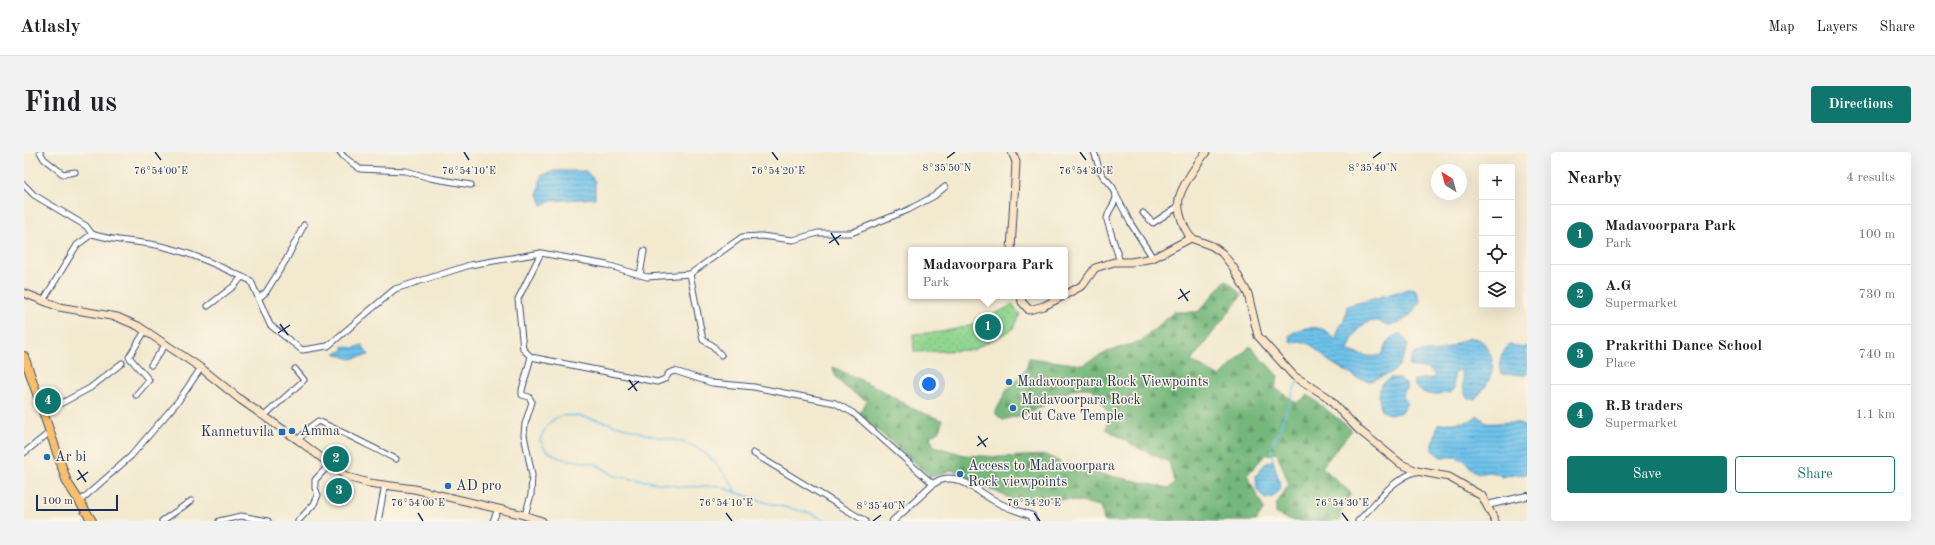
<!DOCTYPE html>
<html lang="en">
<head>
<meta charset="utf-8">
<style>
  body { margin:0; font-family:"Old Standard TT",serif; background:#f2f2f2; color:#202124 }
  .controls { position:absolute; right:12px; top:12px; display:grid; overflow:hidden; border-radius:4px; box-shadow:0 4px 16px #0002 }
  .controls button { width:36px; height:36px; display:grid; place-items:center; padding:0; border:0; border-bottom:1px solid #e0e0e0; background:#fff; color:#202124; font:20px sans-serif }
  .compass { position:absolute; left:1407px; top:12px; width:36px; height:36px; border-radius:50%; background:#fff; box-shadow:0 4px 16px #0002; rotate:324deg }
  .scale { position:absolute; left:12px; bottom:10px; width:82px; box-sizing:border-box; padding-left:4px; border:2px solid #1b2f5e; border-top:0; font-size:11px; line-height:14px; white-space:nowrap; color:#1b2f5e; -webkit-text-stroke:3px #fcf5e5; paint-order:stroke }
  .you { position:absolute; left:905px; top:232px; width:14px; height:14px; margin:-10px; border:3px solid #fff; border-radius:50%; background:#1a73e8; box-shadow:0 0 0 6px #1a73e833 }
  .badge { display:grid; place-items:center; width:26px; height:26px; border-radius:50%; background:#0f766e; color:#fff; font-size:13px; font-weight:700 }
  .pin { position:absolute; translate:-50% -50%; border:2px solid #fff; box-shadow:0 1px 4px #0006 }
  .popup { position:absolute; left:884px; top:95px; width:160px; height:52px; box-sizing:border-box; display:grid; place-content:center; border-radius:4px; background:#fff; filter:drop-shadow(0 1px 3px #0005); font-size:13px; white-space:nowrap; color:#757577 }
  .popup b { font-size:15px; color:#202124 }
  .popup::after { content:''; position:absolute; left:50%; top:100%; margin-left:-8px; border:8px solid transparent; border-top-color:#fff }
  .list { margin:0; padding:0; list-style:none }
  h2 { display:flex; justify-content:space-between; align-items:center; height:52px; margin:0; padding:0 16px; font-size:17px }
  h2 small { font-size:13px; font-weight:400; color:#757577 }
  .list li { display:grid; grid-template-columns:26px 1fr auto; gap:12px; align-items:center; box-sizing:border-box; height:60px; padding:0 16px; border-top:1px solid #e0e0e0 }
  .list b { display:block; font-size:15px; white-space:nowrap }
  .list p { margin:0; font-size:13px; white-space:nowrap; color:#757577 }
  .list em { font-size:13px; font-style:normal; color:#757577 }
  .actions { display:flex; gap:8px; padding:12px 16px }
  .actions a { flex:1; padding:9px 0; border:1px solid #0f766e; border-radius:4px; text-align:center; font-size:14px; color:#0f766e }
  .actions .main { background:#0f766e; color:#fff }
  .icon { flex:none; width:22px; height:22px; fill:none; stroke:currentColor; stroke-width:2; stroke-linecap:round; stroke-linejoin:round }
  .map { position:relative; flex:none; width:1503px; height:369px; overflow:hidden; border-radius:4px }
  header { display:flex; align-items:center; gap:24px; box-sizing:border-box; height:56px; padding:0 20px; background:#fff; border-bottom:1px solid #e0e0e0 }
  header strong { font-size:19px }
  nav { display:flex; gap:22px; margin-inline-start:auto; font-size:14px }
  .intro { display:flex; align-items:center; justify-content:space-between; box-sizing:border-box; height:96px; padding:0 24px }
  h1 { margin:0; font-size:28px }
  .button { padding:10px 18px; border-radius:4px; background:#0f766e; color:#fff; font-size:14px; font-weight:700 }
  main { display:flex; gap:24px; padding:0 24px }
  aside { flex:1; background:#fff; border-radius:4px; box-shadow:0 4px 16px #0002 }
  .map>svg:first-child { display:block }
  .forest { fill:url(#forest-firs); stroke:#48736c }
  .park { fill:url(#park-dots); stroke:#568277 }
  .water { fill:url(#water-rules); stroke:#4579a4 }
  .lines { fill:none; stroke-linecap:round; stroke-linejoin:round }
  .stream { stroke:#6fc3eb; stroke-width:1.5 }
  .minor-casing { stroke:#3b4b6f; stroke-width:7 }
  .tertiary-casing { stroke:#3b4b6f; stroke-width:8 }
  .secondary-casing { stroke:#3b4b6f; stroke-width:9 }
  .primary-casing { stroke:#3b4b6f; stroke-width:10 }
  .minor { stroke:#fff; stroke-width:5 }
  .tertiary { stroke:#fff; stroke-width:6 }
  .secondary { stroke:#fce5c4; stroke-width:7 }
  .primary { stroke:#f8bf6c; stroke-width:8 }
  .ticks { fill:none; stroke:#1b2f5e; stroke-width:1.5 }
  .poi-dot { fill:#1f6fb2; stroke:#fcf5e5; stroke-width:1.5 }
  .labels { text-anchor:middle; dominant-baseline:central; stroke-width:3; stroke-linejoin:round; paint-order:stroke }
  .poi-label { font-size:14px; fill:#1b2f5e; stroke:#fcf5e5; text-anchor:start }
  .ticks-label { font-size:10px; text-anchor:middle; fill:#1b2f5e; stroke:#fcf5e5; stroke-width:3; stroke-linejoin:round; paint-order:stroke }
</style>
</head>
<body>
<header>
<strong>Atlasly</strong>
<nav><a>Map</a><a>Layers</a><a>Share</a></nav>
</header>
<div class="intro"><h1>Find us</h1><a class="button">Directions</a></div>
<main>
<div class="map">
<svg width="1503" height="369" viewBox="0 0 1503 369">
  <defs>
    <pattern id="forest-firs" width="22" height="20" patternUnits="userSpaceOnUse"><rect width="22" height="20" fill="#74b77a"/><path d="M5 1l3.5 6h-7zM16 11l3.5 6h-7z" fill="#5e9567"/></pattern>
    <pattern id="park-dots" width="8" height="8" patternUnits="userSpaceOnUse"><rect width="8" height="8" fill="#91d690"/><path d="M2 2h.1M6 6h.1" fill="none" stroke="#7cb87f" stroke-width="1.8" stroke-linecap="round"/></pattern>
    <pattern id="water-rules" width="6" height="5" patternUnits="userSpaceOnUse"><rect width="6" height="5" fill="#6fc3eb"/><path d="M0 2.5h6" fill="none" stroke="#5a9fc2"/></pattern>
  </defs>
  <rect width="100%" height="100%" fill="#fcf5e5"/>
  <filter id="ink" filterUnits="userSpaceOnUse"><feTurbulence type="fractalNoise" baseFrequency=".025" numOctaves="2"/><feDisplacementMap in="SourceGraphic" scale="8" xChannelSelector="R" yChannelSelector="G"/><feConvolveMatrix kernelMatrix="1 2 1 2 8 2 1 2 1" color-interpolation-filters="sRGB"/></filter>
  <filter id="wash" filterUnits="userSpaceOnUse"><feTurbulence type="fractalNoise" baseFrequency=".012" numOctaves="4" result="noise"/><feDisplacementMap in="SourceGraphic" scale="16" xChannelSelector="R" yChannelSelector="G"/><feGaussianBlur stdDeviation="0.9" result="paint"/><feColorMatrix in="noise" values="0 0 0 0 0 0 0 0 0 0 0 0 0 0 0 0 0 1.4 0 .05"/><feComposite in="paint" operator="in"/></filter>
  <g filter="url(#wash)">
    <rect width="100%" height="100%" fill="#f2e9cf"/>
    <path class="forest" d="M1202,128L1218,143L1167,209L1196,225L1226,194L1254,224L1251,236L1273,251L1284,243L1328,278L1298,315L1327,341L1316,362V369H1270L1252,362V353L1265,332L1253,301L1241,303L1223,323L1240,357L1232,369H1080L1077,354L1046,348H989L928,318L907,325L835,262L843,249C829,240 811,232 809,215L854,236L889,257L918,268L917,277L906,285L910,294L940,303L976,305L1022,303L1036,310L1043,320L1055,317L1145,336L1151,331L1145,310L1116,297L1082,277L1086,264L1069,237C1046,232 1030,249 1011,258C1001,263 989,265 978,268L971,261L984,236L1001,219L1005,206L1059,213L1085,199L1117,189L1150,160H1174Z"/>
    <polygon class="park" points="988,153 996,162 989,177 949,198 890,200 889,182 917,180 949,173"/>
    <g class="water">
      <polygon points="530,19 562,19 571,29 571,46 527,49 518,53 514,42 517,24"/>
      <path d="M1388,136L1392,138L1396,149C1391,161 1380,171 1366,173C1361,173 1359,170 1354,169C1337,168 1330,182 1325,196L1322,198C1333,201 1345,207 1357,203C1362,193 1364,184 1376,182L1381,187L1384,194L1375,214L1369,220L1346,229L1333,226L1306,210L1287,193L1281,190L1267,191L1265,184C1278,172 1304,172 1311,189L1315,176L1320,169L1323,154Z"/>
      <path d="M1445,186C1447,186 1451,186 1454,187C1464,191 1471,210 1468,220C1465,230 1458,240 1451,247H1445C1436,239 1441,228 1436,217L1430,223V236L1426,241C1410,241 1404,247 1390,233V228L1409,226L1411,223L1404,217L1385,214C1389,193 1402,202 1415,199C1426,196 1434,189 1445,186Z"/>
      <polygon points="338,193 345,203 326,207 311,201 319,199 319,194 330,196"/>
      <path d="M1486,193L1503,195V223L1478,222C1474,210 1476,200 1486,193Z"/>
      <polygon points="1367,226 1375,226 1382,232 1382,237 1378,242 1383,251 1378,260 1365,263 1357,258 1355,244 1357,232"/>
      <path d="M1452,264H1455L1462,271C1475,273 1493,265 1503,276V322L1479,324L1466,320L1453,322L1440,308L1431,305H1417L1409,299V292L1414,272C1425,270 1446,273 1452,264Z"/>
      <polygon points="1249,308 1257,335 1249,345 1241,347 1233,337 1232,324 1241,312"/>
    </g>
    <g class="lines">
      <g class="stream">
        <polyline points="1249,308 1247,293 1254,281 1273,230"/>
        <path d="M713,341C705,326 688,304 673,296C659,288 642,287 626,283C604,278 559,260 537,264C526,267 519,278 516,288L521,297L535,306L572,312L591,324L658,335L694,334L743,351L786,361L803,369"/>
      </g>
    </g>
  </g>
  <g filter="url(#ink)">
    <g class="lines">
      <defs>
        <g id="minor">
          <polyline points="16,0 20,7 39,22 51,20"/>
          <polyline points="316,0 320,5 336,17 382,19 406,26 447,33"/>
          <path d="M1070,0C1073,7 1074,17 1079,24C1084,30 1092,36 1092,45C1091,54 1083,58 1083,68L1096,110"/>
          <polyline points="0,33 10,43 62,74 68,82"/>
          <polyline points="1092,43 1107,72 1129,106"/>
          <polyline points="1119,61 1129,71 1155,54"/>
          <polyline points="666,122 679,188 688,193 697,203"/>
          <polyline points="616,123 620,99"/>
          <polyline points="235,146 242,140 262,108 280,73"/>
          <path d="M19,149L53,93L68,82C92,90 117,89 141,95C171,102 199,116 227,129L246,173L278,198L304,194L371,137L446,113L517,101L583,113L623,125L666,122L718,85L737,84L769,88L794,81H827L884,58L910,44L921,35"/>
          <polyline points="184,154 210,134 218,125"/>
          <polyline points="507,205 633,230 641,227 645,221 651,219 688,231 730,235 811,251 829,261 909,332"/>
          <polyline points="127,213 142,192"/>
          <polyline points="112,243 125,228 105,205 121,179"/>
          <polyline points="19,261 66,236 98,211"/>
          <polyline points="240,264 280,228 271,217"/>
          <path d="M274,288L286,275L294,269C321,281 345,294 372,307"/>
          <polyline points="0,301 26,280"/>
          <polyline points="729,301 841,369"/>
          <polyline points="55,350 107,304 155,248 177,216"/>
          <polyline points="501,363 507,343 508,323 500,283 501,272 508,250 505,245 498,243 498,238 507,205 499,197 494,147 517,101"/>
          <polyline points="138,369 167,349"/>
          <polyline points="195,369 217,364 244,369"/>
          <polyline points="274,369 290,352 294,343 291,336 291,328 306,312"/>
          <path d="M354,369C357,357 358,345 361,333"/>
          <polyline points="469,369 474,357"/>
          <path d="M1334,369C1355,349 1364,330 1393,319"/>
        </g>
        <g id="tertiary">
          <polyline points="1463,353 1503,344"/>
          <path d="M869,369L909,332C931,316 952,339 971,349C982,356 996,359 1008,364L1009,369"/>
        </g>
        <g id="secondary">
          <path d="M1182,0C1174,11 1157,34 1155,47C1153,59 1160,77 1167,86L1188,94L1198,101L1209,115L1224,142L1234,184L1270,224L1302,244L1335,278L1377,312L1393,319L1425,325L1458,344L1471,369"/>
          <polyline points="987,98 992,10 988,0"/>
          <polyline points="0,141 35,155 93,165 114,174 177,216 217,248 274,288 323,325 345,331 390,337 496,362 518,369"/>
          <polyline points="1041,143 1059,133 1071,116 1090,110 1107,110 1129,106 1167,86"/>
          <polyline points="997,144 998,150 1005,158 1020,154 1039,144"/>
        </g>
        <polyline id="primary" points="0,204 43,330 68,369"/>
      </defs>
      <use href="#minor" class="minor-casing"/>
      <use href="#tertiary" class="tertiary-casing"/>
      <use href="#secondary" class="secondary-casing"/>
      <use href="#primary" class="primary-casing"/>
      <use href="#minor" class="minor"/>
      <use href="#tertiary" class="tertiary"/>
      <use href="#secondary" class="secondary"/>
      <use href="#primary" class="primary"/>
    </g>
  </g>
  <path class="ticks" d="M131,0L137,8M440,0L445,8M748,0L754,8M1056,0L1062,8M923,6L931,0M1349,6L1357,0M807,81L815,93M805,91L817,83M1156,137L1164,149M1154,147L1166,139M256,172L264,183M254,181L266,173M605,228L613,239M604,238L615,229M954,284L962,295M953,294L964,286M54,318L62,330M53,328L64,320M394,361L399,369M702,361L708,369M1010,361L1016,369M1318,361L1324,369M849,369L857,363"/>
  <g class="poi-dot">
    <circle cx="985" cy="230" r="4"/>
    <circle cx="989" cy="256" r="4"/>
    <circle cx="268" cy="279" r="4"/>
    <rect x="254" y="276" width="8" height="8" rx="2"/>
    <circle cx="23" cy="305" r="4"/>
    <circle cx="936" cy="322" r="4"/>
    <circle cx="424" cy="334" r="4"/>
  </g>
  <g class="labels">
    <g class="poi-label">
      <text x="993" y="230">Madavoorpara Rock Viewpoints</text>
      <text x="997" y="248">Madavoorpara Rock<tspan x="997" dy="16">Cut Cave Temple</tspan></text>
      <text x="276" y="279">Amma</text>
      <text x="250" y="280" text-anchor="end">Kannetuvila</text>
      <text x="31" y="305">Ar bi</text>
      <text x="944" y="314">Access to Madavoorpara<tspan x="944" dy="16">Rock viewpoints</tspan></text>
      <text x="432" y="334">AD pro</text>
    </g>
  </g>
  <g class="ticks-label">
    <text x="1349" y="19">8°35'40"N</text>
    <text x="923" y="19">8°35'50"N</text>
    <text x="137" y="22">76°54'00"E</text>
    <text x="445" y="22">76°54'10"E</text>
    <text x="754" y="22">76°54'20"E</text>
    <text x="1062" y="22">76°54'30"E</text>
    <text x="394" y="354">76°54'00"E</text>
    <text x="702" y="354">76°54'10"E</text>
    <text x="1010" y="354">76°54'20"E</text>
    <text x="1318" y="354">76°54'30"E</text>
    <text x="857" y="357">8°35'40"N</text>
  </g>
</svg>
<div class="controls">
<button>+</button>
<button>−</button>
<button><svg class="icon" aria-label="locate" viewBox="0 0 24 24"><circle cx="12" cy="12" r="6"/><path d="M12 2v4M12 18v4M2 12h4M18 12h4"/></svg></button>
<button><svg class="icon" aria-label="layers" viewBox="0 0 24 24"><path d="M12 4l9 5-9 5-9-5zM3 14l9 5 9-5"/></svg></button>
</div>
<svg class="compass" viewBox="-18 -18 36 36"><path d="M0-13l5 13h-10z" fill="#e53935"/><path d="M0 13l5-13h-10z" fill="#757577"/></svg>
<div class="scale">100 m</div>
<div class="you"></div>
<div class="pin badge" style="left:964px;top:175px">1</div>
<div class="popup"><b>Madavoorpara Park</b>Park</div>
<div class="pin badge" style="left:312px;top:307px">2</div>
<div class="pin badge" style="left:315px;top:339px">3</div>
<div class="pin badge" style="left:24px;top:249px">4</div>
</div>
<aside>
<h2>Nearby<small>4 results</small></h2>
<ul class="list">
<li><span class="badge">1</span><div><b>Madavoorpara Park</b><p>Park</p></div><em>100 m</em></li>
<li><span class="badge">2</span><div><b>A.G</b><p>Supermarket</p></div><em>730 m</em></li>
<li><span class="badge">3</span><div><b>Prakrithi Dance School</b><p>Place</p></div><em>740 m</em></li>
<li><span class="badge">4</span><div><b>R.B traders</b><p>Supermarket</p></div><em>1.1 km</em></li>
</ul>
<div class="actions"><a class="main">Save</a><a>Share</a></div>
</aside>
</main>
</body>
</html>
